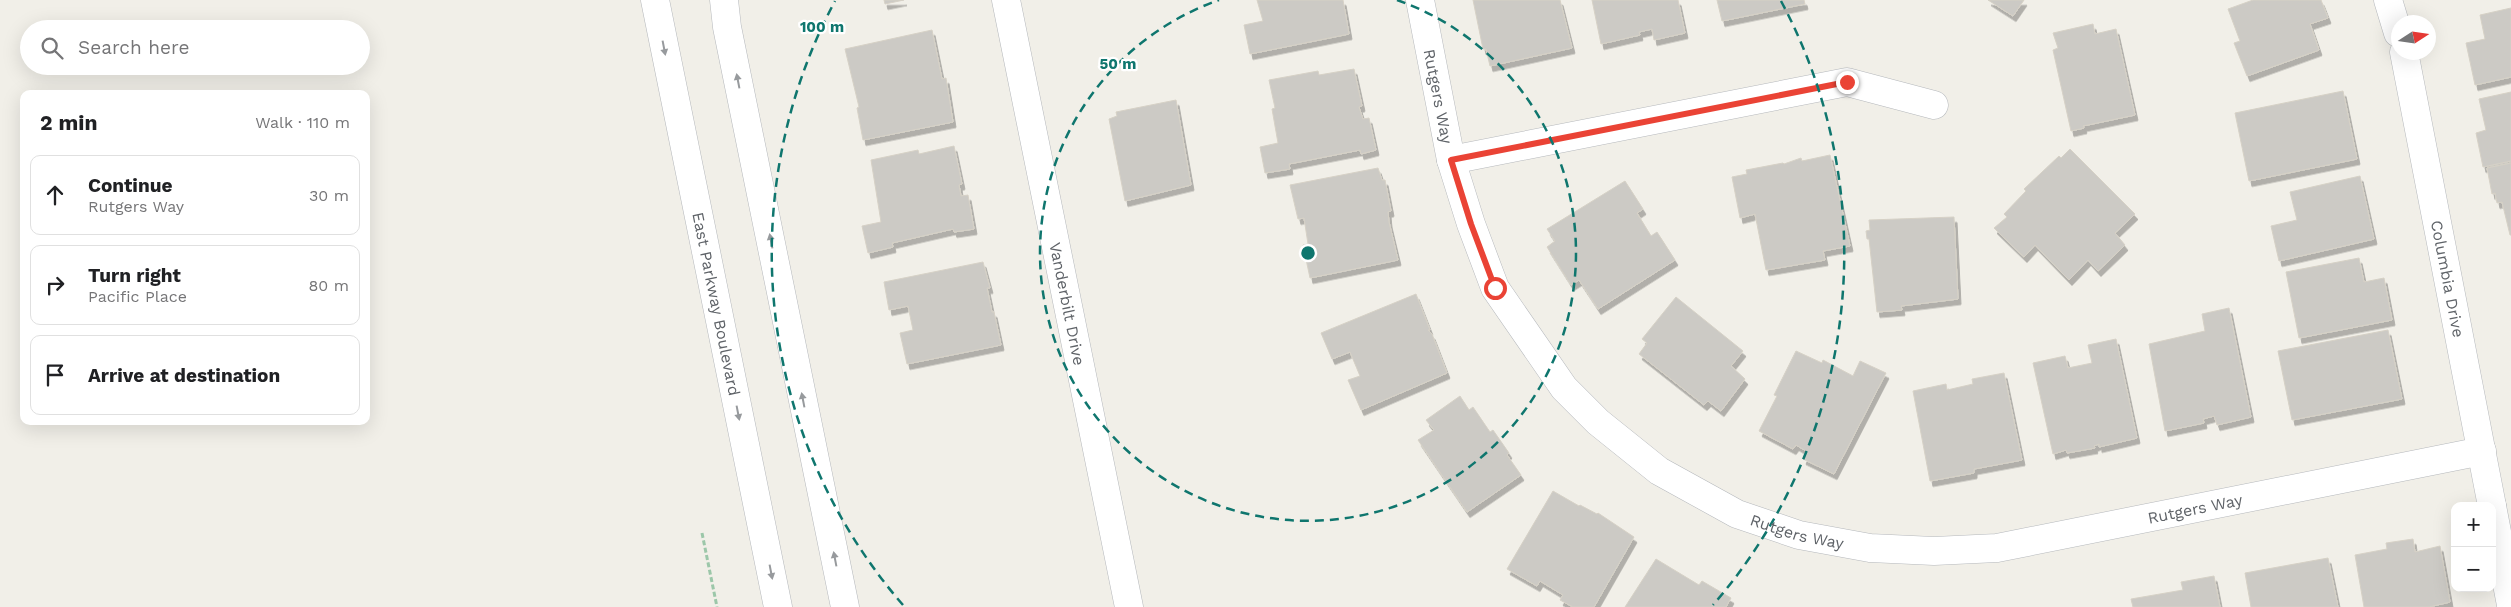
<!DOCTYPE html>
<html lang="en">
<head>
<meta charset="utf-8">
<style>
  body { margin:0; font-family:"Work Sans",sans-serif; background:#f2f2f2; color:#202124 }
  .controls { position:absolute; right:15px; bottom:15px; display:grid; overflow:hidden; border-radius:10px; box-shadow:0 5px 20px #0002 }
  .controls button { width:45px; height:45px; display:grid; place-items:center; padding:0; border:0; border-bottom:1px solid #e0e0e0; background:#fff; color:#202124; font:25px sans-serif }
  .compass { position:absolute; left:2391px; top:15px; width:45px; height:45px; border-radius:50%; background:#fff; box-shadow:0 5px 20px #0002; rotate:78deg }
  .stop { position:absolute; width:15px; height:15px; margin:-11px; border:4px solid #ea4335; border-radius:50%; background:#fff }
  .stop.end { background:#ea4335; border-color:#fff; box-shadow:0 1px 5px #0008 }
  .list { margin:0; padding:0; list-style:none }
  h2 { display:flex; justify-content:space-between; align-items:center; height:65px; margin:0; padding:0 20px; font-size:21px }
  h2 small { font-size:16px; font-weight:400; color:#757577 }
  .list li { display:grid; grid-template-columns:32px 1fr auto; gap:15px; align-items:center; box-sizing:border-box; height:80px; margin:0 10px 10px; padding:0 10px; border:1px solid #e0e0e0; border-radius:10px }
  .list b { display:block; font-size:19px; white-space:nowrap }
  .list p { margin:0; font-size:16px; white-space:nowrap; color:#757577 }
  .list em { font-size:16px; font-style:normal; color:#757577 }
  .icon { flex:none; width:28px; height:28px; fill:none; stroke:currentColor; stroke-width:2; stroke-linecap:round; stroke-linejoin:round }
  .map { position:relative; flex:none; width:2511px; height:607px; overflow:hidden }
  .search { position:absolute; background:#fff; box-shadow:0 5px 20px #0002; left:20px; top:20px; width:350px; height:55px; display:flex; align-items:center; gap:12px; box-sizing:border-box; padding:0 18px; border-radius:28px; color:#757577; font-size:19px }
  .panel { position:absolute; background:#fff; box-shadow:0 5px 20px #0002; left:20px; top:90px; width:350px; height:335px; border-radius:10px }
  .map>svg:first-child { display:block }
  .building { fill:#cccac5; stroke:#d6d1c6; filter:url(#shadow) }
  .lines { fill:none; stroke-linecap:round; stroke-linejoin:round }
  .minor-casing { stroke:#b5b8bc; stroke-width:29 }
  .tertiary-casing { stroke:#b5b8bc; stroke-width:29 }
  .path { stroke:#9cc7a9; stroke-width:3; stroke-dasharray:5 2.5; stroke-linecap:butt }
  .minor { stroke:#fff; stroke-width:28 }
  .tertiary { stroke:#fff; stroke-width:28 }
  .oneway { fill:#979a9d }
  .route { stroke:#ea4335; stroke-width:6 }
  .ring { fill:none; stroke:#0f766e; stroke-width:2.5; stroke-dasharray:9 6 }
  .labels { text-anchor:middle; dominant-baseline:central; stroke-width:4.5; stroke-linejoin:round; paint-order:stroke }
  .street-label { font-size:16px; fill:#5f6368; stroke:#fff }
  .centre { fill:#0f766e; stroke:#fff; stroke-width:2.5 }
  .ring-label { font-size:15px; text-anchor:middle; font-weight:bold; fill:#0f766e; stroke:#fff; stroke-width:4.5; stroke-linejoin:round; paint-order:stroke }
</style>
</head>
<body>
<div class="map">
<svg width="2511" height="607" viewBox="0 0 2511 607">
  <defs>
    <filter id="shadow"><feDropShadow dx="3" dy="5.5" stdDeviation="0" flood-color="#0004"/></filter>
  </defs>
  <rect width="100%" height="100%" fill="#f1efe8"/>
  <g class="building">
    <polygon points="884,0 904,0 885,4"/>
    <polygon points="1257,0 1343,0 1349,34 1250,54 1244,25 1263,21"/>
    <polygon points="1473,0 1560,0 1572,48 1490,66 1486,49 1483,49"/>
    <polygon points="1592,0 1678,0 1685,33 1654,40 1652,29 1639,32 1640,35 1601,44"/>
    <polygon points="1717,0 1804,0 1805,4 1722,21"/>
    <polygon points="1988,0 2024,0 2013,16"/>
    <polygon points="2253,0 2321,0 2328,18 2310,24 2319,50 2247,76 2234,43 2240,41 2228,9"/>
    <polygon points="2511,8 2511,77 2475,85 2466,43 2485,39 2480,15"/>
    <polygon points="2093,24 2095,34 2116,29 2135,115 2083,126 2084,128 2071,131 2053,50 2058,48 2053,33"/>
    <polygon points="932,30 942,79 946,78 953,122 863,140 857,108 859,107 845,49"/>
    <polygon points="1354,69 1362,106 1359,107 1363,119 1369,118 1376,150 1361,154 1360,150 1289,164 1290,169 1265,173 1260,147 1278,143 1272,109 1275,108 1269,80 1318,71 1319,75"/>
    <polygon points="2343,91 2357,159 2249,181 2235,113"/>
    <polygon points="2511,92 2511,161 2483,167 2476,133 2486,130 2479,99"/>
    <polygon points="1176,100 1191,185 1125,201 1109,119 1117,116 1116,112"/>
    <polygon points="954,146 962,184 959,185 961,196 968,195 974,229 954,232 953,229 892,243 893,247 868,253 862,226 881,222 871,160 918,150 919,154"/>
    <polygon points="2070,149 2135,214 2115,233 2125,245 2098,271 2088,260 2069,280 2035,245 2024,257 1994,228 2007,217 2004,214 2026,191 2024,189 2059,156 2061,158"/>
    <polygon points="1830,155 1850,246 1823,251 1825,260 1766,270 1755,214 1740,218 1732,177 1747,174 1746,170 1783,163 1784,164 1801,158 1802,161"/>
    <polygon points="2511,163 2511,235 2510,235 2502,202 2497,203 2495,193 2492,194 2487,168"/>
    <polygon points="1378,168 1382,180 1385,180 1391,211 1388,212 1389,222 1398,260 1310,278 1303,245 1308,244 1304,218 1298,219 1290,185"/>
    <polygon points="2360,176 2374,239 2279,261 2271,226 2297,220 2290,192"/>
    <polygon points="1625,181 1643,209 1637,213 1651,236 1657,232 1675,260 1598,309 1579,280 1571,285 1547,247 1555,241 1547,229"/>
    <polygon points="1954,217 1958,299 1901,306 1902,310 1877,312 1869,239 1867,239 1866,231 1870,230 1869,220"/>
    <polygon points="2359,258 2364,282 2384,278 2392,320 2299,338 2286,272"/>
    <polygon points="983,262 990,288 987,288 992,312 994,312 1001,345 907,364 900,333 913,330 908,306 889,310 884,282"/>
    <polygon points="1416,294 1430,330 1428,330 1432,334 1447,373 1361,410 1348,380 1360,376 1350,352 1332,359 1321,333"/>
    <polygon points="1676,297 1743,351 1731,366 1745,379 1721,411 1708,401 1704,405 1639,354 1647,343 1642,339"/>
    <polygon points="2229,308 2251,417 2217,425 2214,416 2203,419 2204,423 2165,431 2149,344 2205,331 2202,314"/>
    <polygon points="2388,330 2402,399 2292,420 2278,351"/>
    <polygon points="2116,339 2137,438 2099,447 2099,444 2094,446 2095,448 2067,453 2066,450 2053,454 2033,363 2065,356 2068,368 2092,363 2088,345"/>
    <polygon points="1796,351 1822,363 1823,360 1853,376 1860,361 1886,373 1834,474 1803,459 1806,451 1796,445 1793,449 1759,431 1777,396 1774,395"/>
    <polygon points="2004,373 2022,460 1974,469 1974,473 1930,481 1913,391 1946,384 1947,390 1973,384 1972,379"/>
    <polygon points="1460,396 1469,410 1473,407 1490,432 1493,430 1509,453 1507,455 1521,475 1467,512 1418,440 1434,430 1426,420"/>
    <polygon points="1553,491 1579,506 1580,505 1597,514 1598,513 1634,537 1594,607 1573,607 1560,600 1563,595 1540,581 1537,586 1507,569"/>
    <polygon points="2413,539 2415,552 2440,546 2450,602 2429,607 2364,607 2355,555 2387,549 2386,543"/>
    <polygon points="2328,558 2338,607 2251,607 2245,573"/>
    <polygon points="1656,559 1699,585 1702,581 1731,598 1726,607 1625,607"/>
    <polygon points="2214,576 2220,607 2133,607 2131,599 2183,590 2181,582"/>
  </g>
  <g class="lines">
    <defs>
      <g id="minor">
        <path id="s1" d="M1006,0L1129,607"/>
        <path id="s2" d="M1420,0L1451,160L1471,224L1495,288L1564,388L1598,422L1659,471L1737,514L1799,535L1870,548L1934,551L1997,548L2482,451"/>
        <polyline points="2388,0 2398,33"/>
        <path id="s3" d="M2404,52L2492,506"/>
        <polyline points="1451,160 1847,82 1934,105"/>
        <polyline points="2492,506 2511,605"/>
      </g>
      <g id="tertiary">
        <path id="s4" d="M655,0L778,607"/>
        <polyline points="724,0 727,27 845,607"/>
      </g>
    </defs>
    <use href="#minor" class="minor-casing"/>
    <use href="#tertiary" class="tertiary-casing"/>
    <polyline class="path" points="702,533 717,607"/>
    <use href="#minor" class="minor"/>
    <use href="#tertiary" class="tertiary"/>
  </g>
  <defs><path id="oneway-solid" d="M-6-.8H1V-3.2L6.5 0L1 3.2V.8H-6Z" transform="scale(1.25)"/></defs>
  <g class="oneway">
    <use href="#oneway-solid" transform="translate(664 48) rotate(79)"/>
    <use href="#oneway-solid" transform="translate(738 81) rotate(-101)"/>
    <use href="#oneway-solid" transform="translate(771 241) rotate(-101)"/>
    <use href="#oneway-solid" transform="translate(803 400) rotate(-101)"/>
    <use href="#oneway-solid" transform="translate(738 413) rotate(79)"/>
    <use href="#oneway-solid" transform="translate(835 559) rotate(-101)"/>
    <use href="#oneway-solid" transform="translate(771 572) rotate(79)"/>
  </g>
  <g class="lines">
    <polyline class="route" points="1495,288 1471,224 1451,160 1847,82"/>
  </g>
  <g class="ring">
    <path d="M1397 0A268 268 0 1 1 1219 0"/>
    <path d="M903 605A536 536 0 0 1 835 1M1781 1A536 536 0 0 1 1713 605"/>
  </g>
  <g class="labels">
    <g class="street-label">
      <text stroke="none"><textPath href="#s2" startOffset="98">Rutgers Way</textPath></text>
      <text stroke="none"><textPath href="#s3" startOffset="231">Columbia Drive</textPath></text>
      <text stroke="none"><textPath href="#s4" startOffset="310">East Parkway Boulevard</textPath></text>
      <text stroke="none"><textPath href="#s1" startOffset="310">Vanderbilt Drive</textPath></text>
      <text stroke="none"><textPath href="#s2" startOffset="1102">Rutgers Way</textPath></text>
      <text stroke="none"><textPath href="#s2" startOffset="698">Rutgers Way</textPath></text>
    </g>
  </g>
  <circle cx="1308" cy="253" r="8" class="centre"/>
  <g class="ring-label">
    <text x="822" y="32">100 m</text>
    <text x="1118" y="69">50 m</text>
  </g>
</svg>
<div class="controls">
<button>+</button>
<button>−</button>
</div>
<svg class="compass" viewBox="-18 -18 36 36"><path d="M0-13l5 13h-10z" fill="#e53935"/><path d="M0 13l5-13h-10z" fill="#757577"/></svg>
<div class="stop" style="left:1495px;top:288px"></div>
<div class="stop end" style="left:1847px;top:82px"></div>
<div class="search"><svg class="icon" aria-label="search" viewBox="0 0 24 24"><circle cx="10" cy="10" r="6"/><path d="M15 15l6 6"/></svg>Search here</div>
<section class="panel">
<h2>2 min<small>Walk · 110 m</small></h2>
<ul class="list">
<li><svg class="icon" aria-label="ahead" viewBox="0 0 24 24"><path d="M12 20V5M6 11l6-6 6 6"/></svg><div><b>Continue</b><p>Rutgers Way</p></div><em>30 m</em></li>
<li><svg class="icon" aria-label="right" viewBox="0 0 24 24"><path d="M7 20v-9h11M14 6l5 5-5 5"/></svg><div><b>Turn right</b><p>Pacific Place</p></div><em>80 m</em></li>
<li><svg class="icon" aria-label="arrive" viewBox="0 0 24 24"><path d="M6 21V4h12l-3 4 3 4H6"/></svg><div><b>Arrive at destination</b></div></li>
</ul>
</section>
</div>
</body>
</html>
